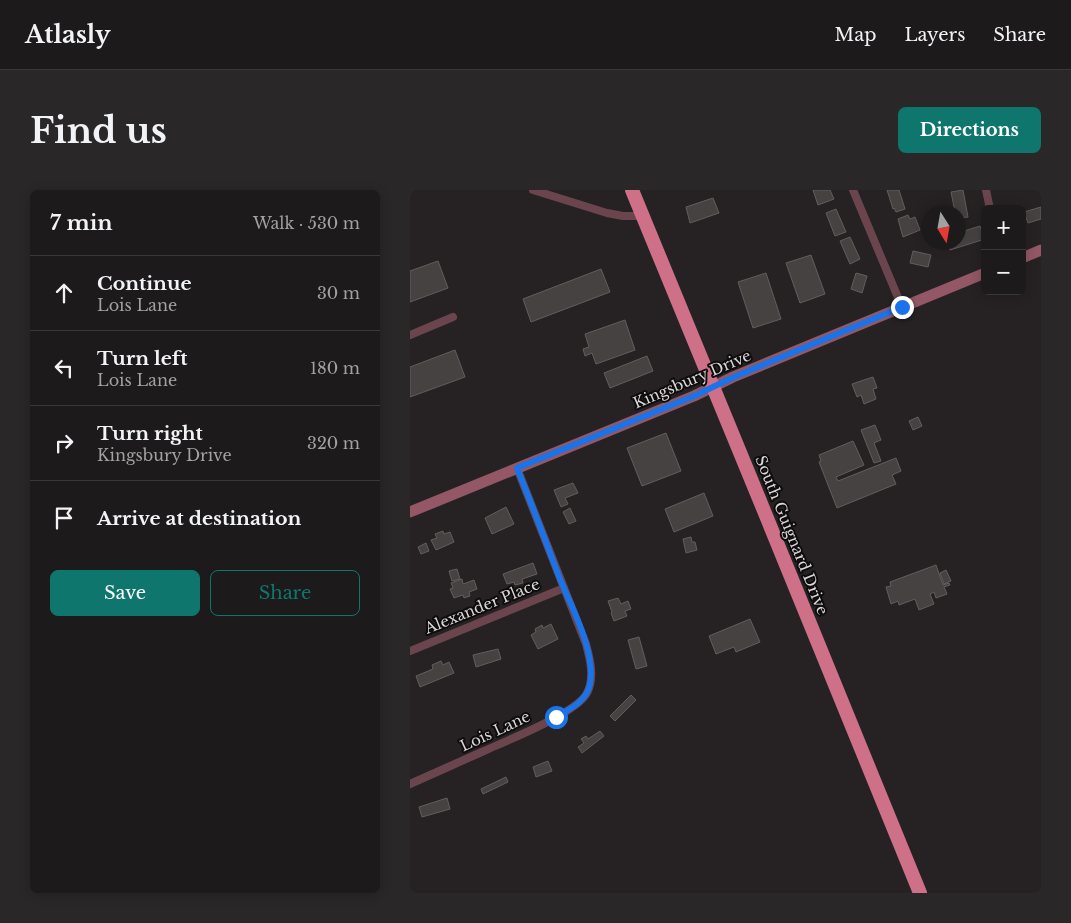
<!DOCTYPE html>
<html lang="en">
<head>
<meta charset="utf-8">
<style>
  body { margin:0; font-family:"Libre Baskerville",serif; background:#292727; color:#f1f3f6 }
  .controls { position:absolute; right:15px; top:15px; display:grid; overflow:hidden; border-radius:8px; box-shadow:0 2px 12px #0003 }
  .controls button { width:45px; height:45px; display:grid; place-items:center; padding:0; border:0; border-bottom:1px solid #3a3839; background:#1c1a1a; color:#f1f3f6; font:25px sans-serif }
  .compass { position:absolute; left:511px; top:15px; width:45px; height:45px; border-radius:50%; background:#1c1a1a; box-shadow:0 2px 12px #0003; rotate:169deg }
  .stop { position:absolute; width:15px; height:15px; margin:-11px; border:4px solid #1a73e8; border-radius:50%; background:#fff }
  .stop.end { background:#1a73e8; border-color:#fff; box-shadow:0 1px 5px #0008 }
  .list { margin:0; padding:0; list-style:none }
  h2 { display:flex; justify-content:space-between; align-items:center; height:65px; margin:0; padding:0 20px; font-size:21px }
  h2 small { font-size:16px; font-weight:400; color:#a0a1a2 }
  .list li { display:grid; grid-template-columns:32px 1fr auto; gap:15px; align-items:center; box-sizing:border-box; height:75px; padding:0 20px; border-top:1px solid #3a3839 }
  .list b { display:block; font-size:19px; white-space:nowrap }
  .list p { margin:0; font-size:16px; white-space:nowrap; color:#a0a1a2 }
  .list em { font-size:16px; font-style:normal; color:#a0a1a2 }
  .actions { display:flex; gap:10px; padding:15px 20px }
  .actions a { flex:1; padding:11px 0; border:1px solid #0f766e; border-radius:8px; text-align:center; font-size:18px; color:#0f766e }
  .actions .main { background:#0f766e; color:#fff }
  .icon { flex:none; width:28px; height:28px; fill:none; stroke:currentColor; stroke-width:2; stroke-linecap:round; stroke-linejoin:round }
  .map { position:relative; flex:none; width:631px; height:703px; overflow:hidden; border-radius:8px }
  header { display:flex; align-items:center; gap:30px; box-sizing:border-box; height:70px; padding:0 25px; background:#1c1a1a; border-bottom:1px solid #3a3839 }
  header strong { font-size:24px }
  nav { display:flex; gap:28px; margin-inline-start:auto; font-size:18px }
  .intro { display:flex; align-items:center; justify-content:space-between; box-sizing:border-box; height:120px; padding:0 30px }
  h1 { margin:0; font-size:35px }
  .button { padding:12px 22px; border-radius:8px; background:#0f766e; color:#fff; font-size:18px; font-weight:700 }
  main { display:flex; gap:30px; padding:0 30px }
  aside { flex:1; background:#1c1a1a; border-radius:8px; box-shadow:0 2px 12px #0003 }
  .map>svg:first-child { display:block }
  .building { fill:#464242; stroke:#625d5e }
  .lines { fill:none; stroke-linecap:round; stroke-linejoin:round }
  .street { stroke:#6b454d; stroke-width:8 }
  .secondary { stroke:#935765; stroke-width:11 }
  .highway { stroke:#ce7087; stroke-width:14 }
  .route { stroke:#1a73e8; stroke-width:6 }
  .labels { text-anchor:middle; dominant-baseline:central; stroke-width:4; stroke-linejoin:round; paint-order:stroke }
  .street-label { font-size:15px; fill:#d8d6d6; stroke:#0e0c0c }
</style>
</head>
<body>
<header>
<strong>Atlasly</strong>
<nav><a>Map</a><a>Layers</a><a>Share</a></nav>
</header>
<div class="intro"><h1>Find us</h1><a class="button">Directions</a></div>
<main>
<aside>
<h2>7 min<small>Walk · 530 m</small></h2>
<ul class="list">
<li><svg class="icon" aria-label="ahead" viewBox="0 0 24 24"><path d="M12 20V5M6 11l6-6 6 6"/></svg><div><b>Continue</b><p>Lois Lane</p></div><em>30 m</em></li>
<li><svg class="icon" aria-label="left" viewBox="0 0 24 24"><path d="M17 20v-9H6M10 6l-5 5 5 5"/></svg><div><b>Turn left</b><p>Lois Lane</p></div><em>180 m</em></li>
<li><svg class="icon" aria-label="right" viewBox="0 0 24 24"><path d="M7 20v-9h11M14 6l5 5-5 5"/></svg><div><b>Turn right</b><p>Kingsbury Drive</p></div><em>320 m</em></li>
<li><svg class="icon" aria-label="arrive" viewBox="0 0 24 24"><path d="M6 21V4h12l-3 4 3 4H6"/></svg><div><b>Arrive at destination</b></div></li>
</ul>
<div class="actions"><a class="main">Save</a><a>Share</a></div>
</aside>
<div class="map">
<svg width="631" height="703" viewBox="0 0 631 703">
  <rect width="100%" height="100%" fill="#262223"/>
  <g class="building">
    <polygon points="403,0 420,0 424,9 408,15"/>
    <polygon points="477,0 489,0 495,19 486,22 484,18 483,19"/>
    <polygon points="553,0 558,27 548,28 548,22 545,22 541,2"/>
    <polygon points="303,8 309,23 280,33 276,17"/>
    <polygon points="631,17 631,29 618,33 614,22"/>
    <polygon points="426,19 436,42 425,46 416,23"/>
    <polygon points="498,25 500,29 505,27 510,40 493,47 488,29"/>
    <polygon points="570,36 575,49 540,60 538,52 548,52 548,43"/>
    <polygon points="440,47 450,69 440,74 430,51"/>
    <polygon points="503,61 521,65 518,77 500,73"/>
    <polygon points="401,65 415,104 390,113 376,73"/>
    <polygon points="28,71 38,98 0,112 0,81"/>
    <polygon points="191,79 200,102 121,132 113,109"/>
    <polygon points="356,83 371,129 343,138 328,92"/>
    <polygon points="446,83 457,86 452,103 441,99"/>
    <polygon points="215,130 225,160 186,174 182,163 175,166 173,159 179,157 175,144"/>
    <polygon points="45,160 55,187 0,207 0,177"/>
    <polygon points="237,166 243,181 200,198 194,183"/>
    <polygon points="463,187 467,198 463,199 466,209 454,214 451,205 447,207 442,194"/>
    <polygon points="508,227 512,236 503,240 499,231"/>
    <polygon points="465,235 471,250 464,253 471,271 464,273 451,240"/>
    <polygon points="256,243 271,281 232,296 217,258"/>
    <polygon points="443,251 454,275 426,287 428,291 486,268 491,281 482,285 486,294 427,318 409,272 411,271 409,265"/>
    <polygon points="163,293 168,303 155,308 158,314 151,317 144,300"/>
    <polygon points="294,303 303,326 264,342 255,319"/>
    <polygon points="96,317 104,334 82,344 75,328"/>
    <polygon points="160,318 166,331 159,334 153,322"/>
    <polygon points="33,341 34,344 40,342 44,352 26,360 21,350 27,348 25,344"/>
    <polygon points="281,347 282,352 285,352 287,360 276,363 273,349"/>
    <polygon points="16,353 19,361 11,364 8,357"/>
    <polygon points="123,373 127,384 112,389 113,393 105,395 104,392 97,394 93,384"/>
    <polygon points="526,375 533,395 539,393 540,395 534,397 537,404 526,408 524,402 520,404 524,414 509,420 505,409 489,415 488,411 481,414 476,397 481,396 480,392"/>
    <polygon points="47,379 50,389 42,391 39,381"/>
    <polygon points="536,380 541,391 534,394 530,383"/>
    <polygon points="52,389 53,394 64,390 67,399 59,402 60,406 54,408 53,405 44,408 40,399 43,398 41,393"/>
    <polygon points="208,408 211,414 218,411 221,419 215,421 217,426 204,431 201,423 202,422 198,411"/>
    <polygon points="340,429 350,452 326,462 324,457 306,464 299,446"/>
    <polygon points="141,434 148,449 128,459 121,445 126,442 125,439 132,435 133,438"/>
    <polygon points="229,447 237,476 226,479 218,450"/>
    <polygon points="88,459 91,469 66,477 63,465"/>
    <polygon points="31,471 33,475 39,472 44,483 10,497 6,486 23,479 22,475"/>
    <polygon points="221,505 226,510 205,531 200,526"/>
    <polygon points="190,541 194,546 172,563 168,557 174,553 171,549 176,546 178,549"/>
    <polygon points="138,571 142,581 126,587 123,577"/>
    <polygon points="96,587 98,592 73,604 71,599"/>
    <polygon points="37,608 40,619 12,627 9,617"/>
  </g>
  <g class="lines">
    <g class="street">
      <polyline points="123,0 197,23 213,26 232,26"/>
      <polyline points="443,0 492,117"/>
      <polyline points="576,0 580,19"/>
      <polyline points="0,145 43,127"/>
      <polyline points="0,461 154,398"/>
      <path d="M0,594C25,583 49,572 74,561C96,551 167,523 177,503C185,488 180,469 176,454L107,278"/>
    </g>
    <g class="secondary">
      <polyline points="612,68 631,60"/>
      <polyline points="0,322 284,206 323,187 575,83"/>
    </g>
    <polyline class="highway" points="222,0 350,311 510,703"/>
  </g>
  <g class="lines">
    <path class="route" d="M146,527C160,519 177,511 180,494C186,462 162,418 150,389C136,352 122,315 107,278L284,206L324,187L492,117"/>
  </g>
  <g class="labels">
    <g class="street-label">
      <text transform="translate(282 189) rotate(-23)">Kingsbury Drive</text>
      <text transform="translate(382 345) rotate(68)">South Guignard Drive</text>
      <text transform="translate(72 416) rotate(-22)">Alexander Place</text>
      <text transform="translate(85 541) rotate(-25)">Lois Lane</text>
    </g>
  </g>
</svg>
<div class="controls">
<button>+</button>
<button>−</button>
</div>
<svg class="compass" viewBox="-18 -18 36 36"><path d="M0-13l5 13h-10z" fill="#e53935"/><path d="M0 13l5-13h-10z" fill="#a0a1a2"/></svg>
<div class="stop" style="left:146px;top:527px"></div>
<div class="stop end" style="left:492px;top:117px"></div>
</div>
</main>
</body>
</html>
